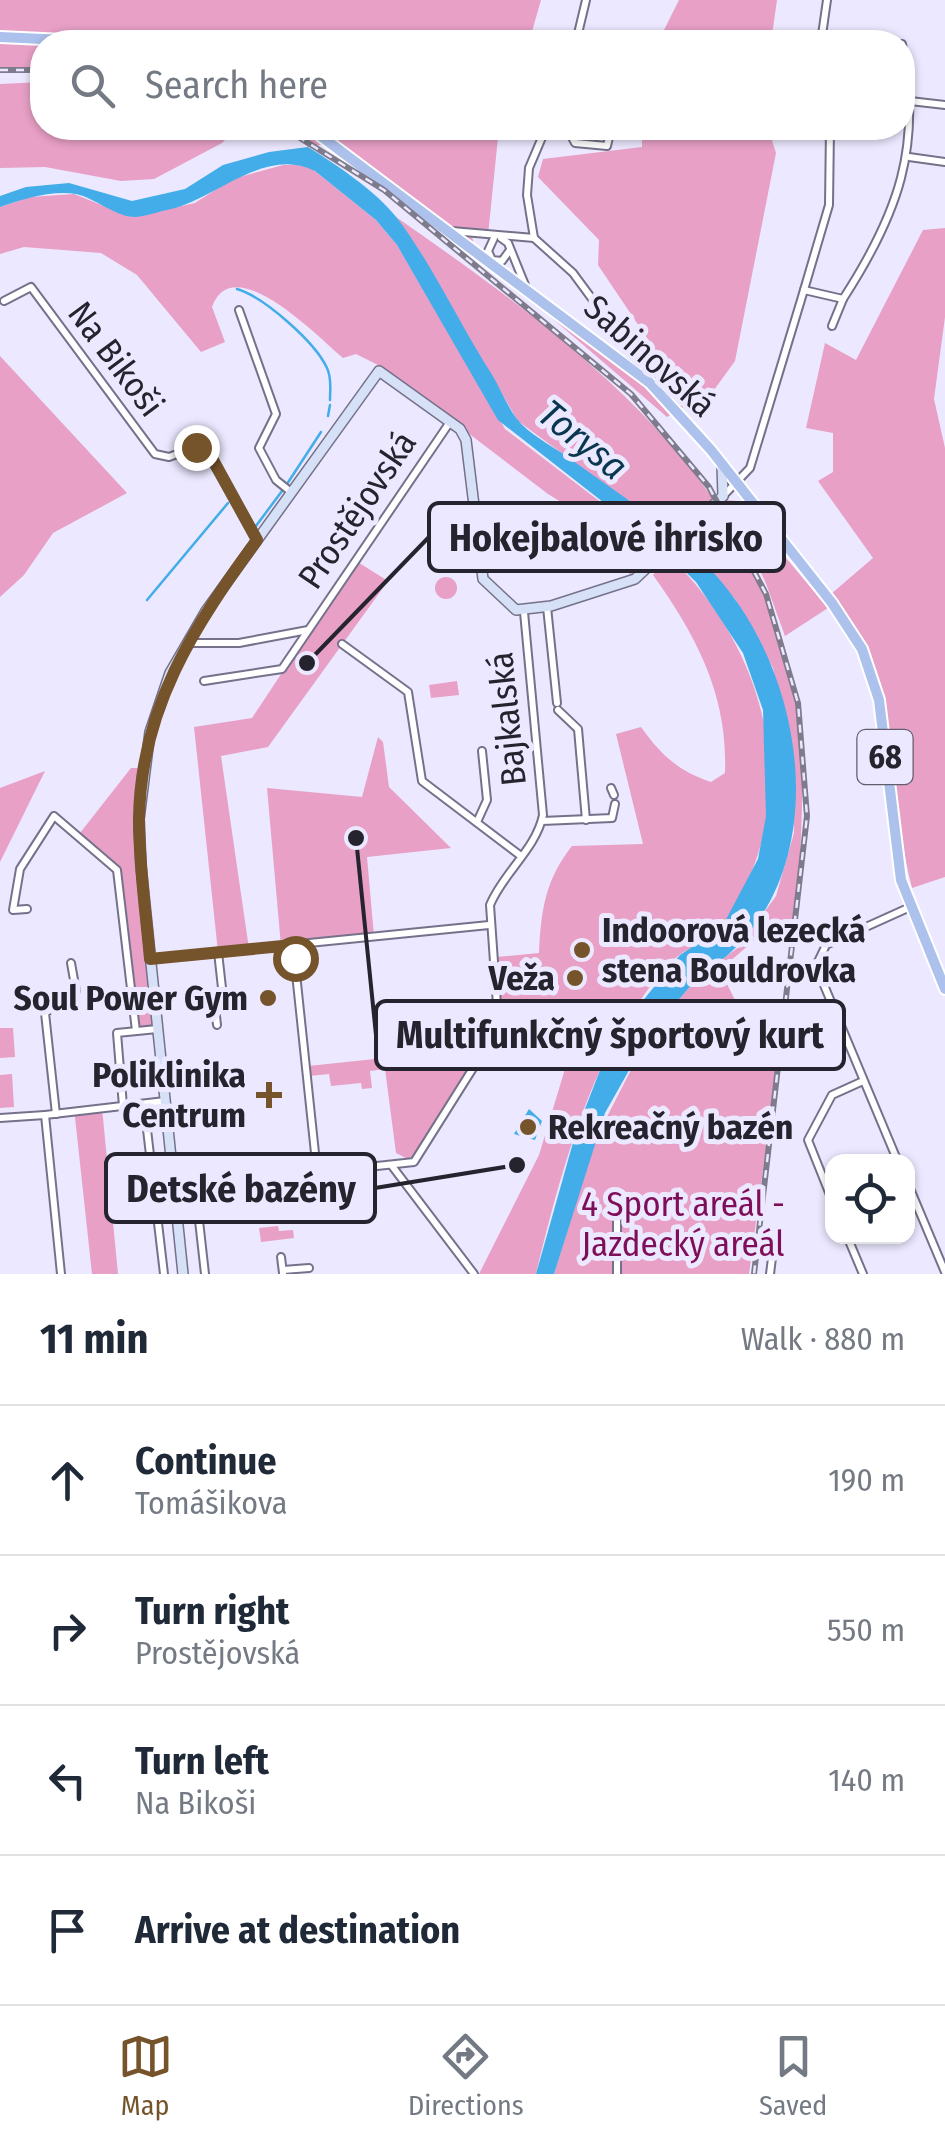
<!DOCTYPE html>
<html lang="en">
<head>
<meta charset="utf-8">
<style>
  body { margin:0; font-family:"Fira Sans Condensed",sans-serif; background:#f2f2f3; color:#1f2937 }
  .controls { position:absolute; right:30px; bottom:30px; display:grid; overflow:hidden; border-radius:20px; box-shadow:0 2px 8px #0004 }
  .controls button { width:90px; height:90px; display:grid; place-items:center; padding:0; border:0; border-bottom:2px solid #e0e1e3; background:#fff; color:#1f2937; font:50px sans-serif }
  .stop { position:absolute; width:30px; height:30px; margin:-22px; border:8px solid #75532b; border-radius:50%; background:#fff }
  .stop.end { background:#75532b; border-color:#fff; box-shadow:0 2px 10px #0008 }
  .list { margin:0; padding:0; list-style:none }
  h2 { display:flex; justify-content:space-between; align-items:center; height:130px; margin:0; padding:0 40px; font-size:42px }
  h2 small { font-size:32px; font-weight:400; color:#747a83 }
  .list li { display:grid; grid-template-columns:65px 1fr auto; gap:30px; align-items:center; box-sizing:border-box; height:150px; padding:0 40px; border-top:2px solid #e0e1e3 }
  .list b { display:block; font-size:38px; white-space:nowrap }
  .list p { margin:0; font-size:32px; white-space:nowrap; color:#747a83 }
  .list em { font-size:32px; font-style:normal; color:#747a83 }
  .icon { flex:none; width:55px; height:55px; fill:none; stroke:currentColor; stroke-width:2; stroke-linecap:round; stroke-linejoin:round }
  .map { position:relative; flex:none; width:945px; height:1274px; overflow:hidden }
  .search { position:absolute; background:#fff; box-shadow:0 2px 8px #0004; left:30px; right:30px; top:30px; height:110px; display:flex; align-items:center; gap:25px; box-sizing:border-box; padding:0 35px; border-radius:40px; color:#747a83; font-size:38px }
  .sheet { height:730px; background:#fff }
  nav { display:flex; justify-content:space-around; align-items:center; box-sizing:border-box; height:140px; border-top:2px solid #e0e1e3; background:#fff; font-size:28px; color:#747a83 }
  nav a { display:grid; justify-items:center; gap:5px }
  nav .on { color:#75532b }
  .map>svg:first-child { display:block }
  .green { fill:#e8a0c6 }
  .water { fill:#42ade8 }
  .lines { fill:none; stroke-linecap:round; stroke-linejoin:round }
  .stream { stroke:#42ade8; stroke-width:2.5 }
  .street-casing { stroke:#75718b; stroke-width:10 }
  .secondary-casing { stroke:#75718b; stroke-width:12 }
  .primary-casing { stroke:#fff; stroke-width:14 }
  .street { stroke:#fff; stroke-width:6 }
  .secondary { stroke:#d6e0f6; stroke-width:9 }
  .primary { stroke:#adc1ed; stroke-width:10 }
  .rail-casing { stroke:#7e7c8c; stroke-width:6 }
  .rail { stroke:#ebe8ff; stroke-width:2.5; stroke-dasharray:8; stroke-linecap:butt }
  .route { stroke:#75532b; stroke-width:12 }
  .poi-dot { fill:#75532b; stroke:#ebe8ff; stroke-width:4 }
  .labels { text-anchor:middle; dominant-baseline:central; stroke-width:10; stroke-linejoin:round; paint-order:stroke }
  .shield { fill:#ebe8ff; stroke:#605f6d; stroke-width:2.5 }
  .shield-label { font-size:32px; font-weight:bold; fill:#25242e }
  .street-label { font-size:35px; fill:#25242e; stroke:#ebe8ff }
  .poi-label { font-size:35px; font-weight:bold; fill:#25242e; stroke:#ebe8ff; text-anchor:end }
  .park-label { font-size:35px; fill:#7f0e59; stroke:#ebe8ff }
  .water-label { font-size:38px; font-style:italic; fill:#08374f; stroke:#ebe8ff }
  .leader { fill:none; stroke:#25242e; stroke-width:4 }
  .callout-dot { fill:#25242e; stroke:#ebe8ff; stroke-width:4 }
  .callout { fill:#ebe8ff; stroke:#25242e; stroke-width:4 }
  .callout-label { font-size:38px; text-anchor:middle; font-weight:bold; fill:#25242e }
</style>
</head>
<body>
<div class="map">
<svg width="945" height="1274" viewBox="0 0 945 1274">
  <rect width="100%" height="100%" fill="#ebe8ff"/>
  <g class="green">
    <polygon points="0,0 541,0 529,42 42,42 42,67 0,67"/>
    <polygon points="679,0 777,0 771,42 658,42"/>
    <polygon points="42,82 42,128 220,128 231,134 222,143 154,179 121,181 45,167 0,168 0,84"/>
    <polygon points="284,128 499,128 488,235 472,234 474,249 670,401 647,338 598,265 599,240 538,177 543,159 642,147 642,128 768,128 776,153 735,361 714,390 667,417 509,281 326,144 308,147"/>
    <path d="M283,165H304L315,171L376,220L397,245L505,429L662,549L630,575L613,534L548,494L382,367L356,354L343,358C319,338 233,248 212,307L225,342L201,352L137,275L101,253L24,247L0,254V207L30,197L74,194L132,217L195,203L232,179Z"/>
    <path d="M396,217C567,336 764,478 796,701C807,777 801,854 794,929L766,930L720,970L760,1050H779L749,1274H554L595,1140L650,1033L700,975L739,947L776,896L794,833L792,745L773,668L735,599L680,540L518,421Z"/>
    <path d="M945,228V317L934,399L945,448V877L912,888C885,783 904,683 831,594L873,558L818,481L833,472V433L806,428L825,343L856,360L923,230Z"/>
    <polygon points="0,356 127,493 53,533 24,575 0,597"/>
    <polygon points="725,500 738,501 828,608 785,636 765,581"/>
    <path d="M670,557C770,653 806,803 725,922C714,938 697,943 682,953C658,971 636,1006 621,1031C582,1092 553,1202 536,1274H479L539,1155L568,1059L563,1055L554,1069L533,1055L541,1041L555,1049L534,1032L525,1060L502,1024L496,957L539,953C541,911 545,880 572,846L643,844L616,734L641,727C661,755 678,771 711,782L725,773C728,695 697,637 653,575Z"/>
    <polygon points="356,561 388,581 268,747 221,756 249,949 218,952 194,727 252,718"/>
    <circle cx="446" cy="588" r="11"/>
    <polygon points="457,681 459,695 431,698 429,685"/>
    <polygon points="378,737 383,742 389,787 451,848 367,857 374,936 281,946 267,788 362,797"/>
    <polygon points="131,768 144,768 136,831 158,1027 137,1030 120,869 80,833"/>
    <polygon points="45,771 0,862 0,788"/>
    <polygon points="0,1028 13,1028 15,1057 0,1058"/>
    <polygon points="490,1047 416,1163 396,1153 385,1069 370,1071 372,1088 362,1089 361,1083 331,1086 329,1074 309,1076 308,1066"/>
    <polygon points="12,1074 14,1107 0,1108 0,1075"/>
    <polygon points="101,1105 103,1118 118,1274 92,1274 74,1108"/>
    <polygon points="278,1226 279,1231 293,1230 294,1238 261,1242 259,1228"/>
  </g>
  <g class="water">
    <path d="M308,147C337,165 376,191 397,218C432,264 459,323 491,373C500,387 506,405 517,419C528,433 550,445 565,455C614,491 666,523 708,567C814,675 839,893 700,975L650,1033L605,1113L554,1274H536L576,1132L604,1060L632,1014L680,955L722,927L758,859L766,816L763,710L743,653L696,582L658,545L498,420L397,245L376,220L315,171C265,146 217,198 171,209C160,211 145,217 133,217C115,216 95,198 76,194C51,190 23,199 0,207V196L26,187L69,183L132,201L185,189L223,165L269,152Z"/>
    <polygon points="529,1109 542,1121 535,1140 514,1134"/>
  </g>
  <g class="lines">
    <g class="stream">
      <polyline points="837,32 838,42"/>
      <path d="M237,289C264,297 315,342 327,368C332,378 330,390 330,400"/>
      <polyline points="328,416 330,405"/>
      <polyline points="287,484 321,432"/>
      <polyline points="253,530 282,491"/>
      <polyline points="707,547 725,516"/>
      <polyline points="147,600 228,503"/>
    </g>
    <defs>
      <g id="street">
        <polyline points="576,42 586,0"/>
        <polyline points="821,42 827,0"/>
        <polyline points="910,101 945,105"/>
        <polyline points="546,128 529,168 527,195 534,238 573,273 651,379"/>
        <polyline points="567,128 575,143 607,146 610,133"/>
        <polyline points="909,157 945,162"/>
        <polyline points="452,231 534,238"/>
        <polyline points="494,238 488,251 492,260 502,261 510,250"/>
        <polyline points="501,238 508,243 525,285"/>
        <path d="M804,290L843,299C898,214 923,146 902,44"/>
        <polyline points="4,301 31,287 155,454 169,457 196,447 207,452 257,540"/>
        <polyline points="239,310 276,414 259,448 276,480 291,492"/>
        <polyline points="832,326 843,299"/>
        <polyline points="723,496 750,468 801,300 829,205 830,128"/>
        <polyline points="547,607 557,703"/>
        <polyline points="188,643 239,643 308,630"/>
        <polyline points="342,644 408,692 422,781 521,856"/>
        <polyline points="204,681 282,669 450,422"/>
        <polyline points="558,710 578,729 586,820"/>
        <polyline points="611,788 614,795"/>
        <polyline points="542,821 612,818 615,804"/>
        <polyline points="477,822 487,800 482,751"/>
        <polyline points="27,909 13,910 20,869 54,816 117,870 136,1031"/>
        <polyline points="293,945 317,1172"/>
        <polyline points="150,959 489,925"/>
        <polyline points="217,1025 214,998 222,988 218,952"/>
        <polyline points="144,1104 164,1274"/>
        <polyline points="123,1106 117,1033 157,1029"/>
        <polyline points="56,1114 45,1013 76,991 71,963"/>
        <polyline points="0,1118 45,1115"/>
        <polyline points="898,1162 816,966 826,945 908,908"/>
        <polyline points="392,1166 474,1274"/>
        <polyline points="908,1184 945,1272"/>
        <polyline points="195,1185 205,1274"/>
        <path d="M174,1188L414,1162L492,1038L498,1019L490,905C503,873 536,849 543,815L524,612"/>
        <polyline points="832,1200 808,1140 832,1095 863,1081"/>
        <polyline points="617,1216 617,1274"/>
        <polyline points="847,1236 863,1274"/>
        <polyline points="281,1257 283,1273"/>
        <polyline points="283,1270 309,1268"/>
        <polyline points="61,1274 45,1115 165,1101"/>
        <polyline points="770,1274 774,1242"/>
      </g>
      <g id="secondary">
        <polyline points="722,465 723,496"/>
        <polyline points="183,1274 141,866 139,819 150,732 170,673 206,611 379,371 460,429 466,440 483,579 516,610 551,606 635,579 723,496"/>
      </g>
      <g id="primary">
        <polyline points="0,37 108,42"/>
        <polyline points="310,128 650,383 711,450 832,603 862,649 879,700 901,880 945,989"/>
      </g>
    </defs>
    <use href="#street" class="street-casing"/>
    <use href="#secondary" class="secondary-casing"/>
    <use href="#primary" class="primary-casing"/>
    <use href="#street" class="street"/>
    <use href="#secondary" class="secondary"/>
    <use href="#primary" class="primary"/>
    <defs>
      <g id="rail">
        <polyline points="0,70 42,70"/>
        <polyline points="284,128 384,190 631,394 709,487 766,594 798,703 807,816 754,1274"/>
      </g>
    </defs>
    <use href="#rail" class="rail-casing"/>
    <use href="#rail" class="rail"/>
  </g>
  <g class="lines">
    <path class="route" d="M196,447L213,460L257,540C194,626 140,709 139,820C139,866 146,913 150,959L293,945L295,958"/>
  </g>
  <g class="poi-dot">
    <circle cx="582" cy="950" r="10"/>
    <circle cx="575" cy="978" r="10"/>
    <circle cx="268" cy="998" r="10"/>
    <path d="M264 1080h10v10h10v10h-10v10h-10v-10h-10v-10h10z"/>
    <circle cx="528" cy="1127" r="10"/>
  </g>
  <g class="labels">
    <rect class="shield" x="857.5" y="730" width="55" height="54" rx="8"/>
    <g class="shield-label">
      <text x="885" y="757">68</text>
    </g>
    <g class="street-label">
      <text transform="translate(650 356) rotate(42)">Sabinovská</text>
      <text transform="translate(116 359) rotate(53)">Na Bikoši</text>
      <text transform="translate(357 510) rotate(-56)">Prostějovská</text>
      <text transform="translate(507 719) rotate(-96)">Bajkalská</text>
    </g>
    <g class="poi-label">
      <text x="602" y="930" text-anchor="start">Indoorová lezecká<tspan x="602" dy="40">stena Bouldrovka</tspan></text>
      <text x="555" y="978">Veža</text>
      <text x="248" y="998">Soul Power Gym</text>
      <text x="246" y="1075">Poliklinika<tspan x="246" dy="40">Centrum</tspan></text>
      <text x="548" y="1127" text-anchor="start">Rekreačný bazén</text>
    </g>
    <g class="park-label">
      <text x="683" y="1204">4 Sport areál -<tspan x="683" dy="40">Jazdecký areál</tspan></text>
    </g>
    <g class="water-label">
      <text transform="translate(583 440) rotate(39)">Torysa</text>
    </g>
  </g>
  <path class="leader" d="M307 663L429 537M356 838L376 1035M517 1165L375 1188"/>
  <g class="callout-dot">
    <circle cx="307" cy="663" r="10"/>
    <circle cx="356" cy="838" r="10"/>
    <circle cx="517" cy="1165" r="10"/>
  </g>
  <g class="callout">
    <rect x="429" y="503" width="355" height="68" rx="10"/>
    <rect x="376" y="1001" width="468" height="68" rx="10"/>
    <rect x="106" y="1154" width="269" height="68" rx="10"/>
  </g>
  <g class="callout-label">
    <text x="606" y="551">Hokejbalové ihrisko</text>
    <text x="610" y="1048">Multifunkčný športový kurt</text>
    <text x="241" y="1202">Detské bazény</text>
  </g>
</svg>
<div class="controls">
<button><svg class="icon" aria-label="locate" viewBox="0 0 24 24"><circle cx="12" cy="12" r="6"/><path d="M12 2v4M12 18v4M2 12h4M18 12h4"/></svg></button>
</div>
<div class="stop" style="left:295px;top:958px"></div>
<div class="stop end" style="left:196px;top:447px"></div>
<div class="search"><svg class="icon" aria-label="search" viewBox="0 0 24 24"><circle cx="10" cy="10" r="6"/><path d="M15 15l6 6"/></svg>Search here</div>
</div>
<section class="sheet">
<h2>11 min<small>Walk · 880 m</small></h2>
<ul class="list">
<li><svg class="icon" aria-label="ahead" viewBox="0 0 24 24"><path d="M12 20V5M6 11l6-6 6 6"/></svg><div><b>Continue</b><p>Tomášikova</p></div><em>190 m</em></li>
<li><svg class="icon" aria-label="right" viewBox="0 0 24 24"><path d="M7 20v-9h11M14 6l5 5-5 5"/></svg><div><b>Turn right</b><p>Prostějovská</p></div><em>550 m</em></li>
<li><svg class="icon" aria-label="left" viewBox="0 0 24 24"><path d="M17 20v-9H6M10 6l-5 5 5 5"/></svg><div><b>Turn left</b><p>Na Bikoši</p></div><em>140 m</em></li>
<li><svg class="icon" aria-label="arrive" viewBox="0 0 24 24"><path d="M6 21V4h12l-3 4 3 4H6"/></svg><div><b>Arrive at destination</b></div></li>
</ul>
</section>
<nav>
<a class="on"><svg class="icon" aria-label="map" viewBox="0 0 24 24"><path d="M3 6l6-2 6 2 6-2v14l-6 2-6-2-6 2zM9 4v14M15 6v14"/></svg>Map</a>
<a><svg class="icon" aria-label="directions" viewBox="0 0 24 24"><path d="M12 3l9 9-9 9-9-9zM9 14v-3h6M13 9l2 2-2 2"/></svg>Directions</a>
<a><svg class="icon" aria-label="saved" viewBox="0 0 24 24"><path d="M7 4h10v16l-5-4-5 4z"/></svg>Saved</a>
</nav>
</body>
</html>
